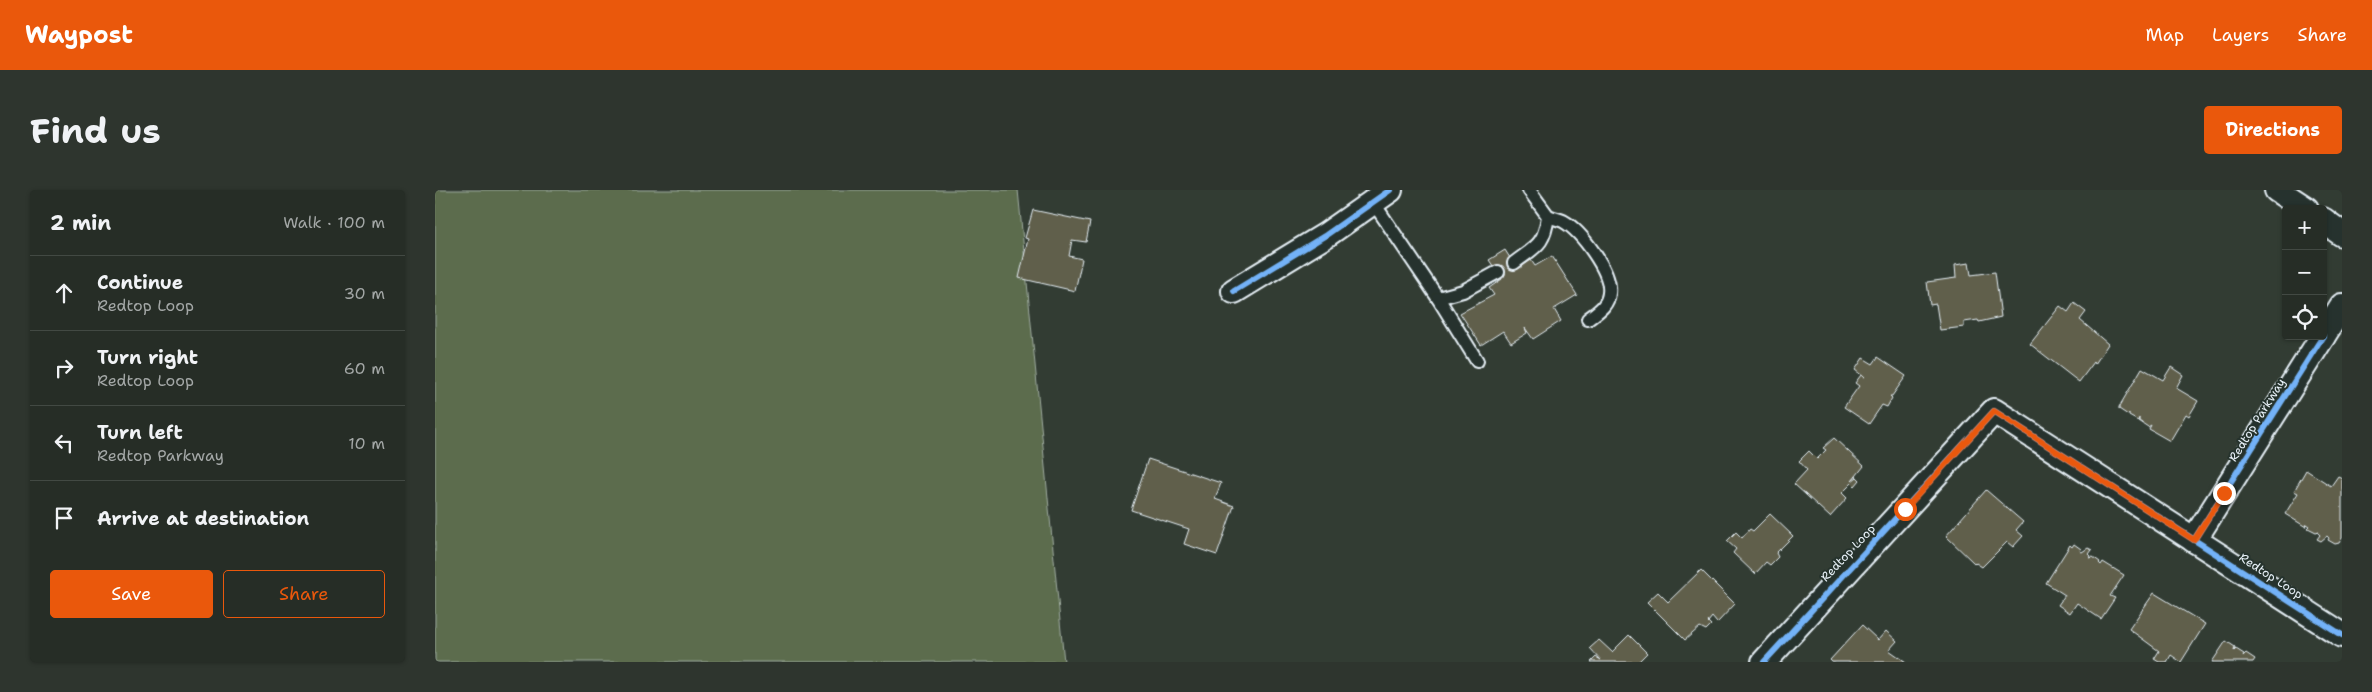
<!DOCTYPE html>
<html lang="en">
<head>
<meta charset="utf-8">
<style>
  body { margin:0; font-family:"Shantell Sans",sans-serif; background:#2e352e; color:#f1f3f6 }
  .controls { position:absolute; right:15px; top:15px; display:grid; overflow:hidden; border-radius:5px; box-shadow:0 1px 4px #0004 }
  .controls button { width:45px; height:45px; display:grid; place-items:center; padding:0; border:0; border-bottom:1px solid #424943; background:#262d26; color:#f1f3f6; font:25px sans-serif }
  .stop { position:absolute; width:15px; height:15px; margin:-11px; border:4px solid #ea580c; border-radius:50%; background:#fff }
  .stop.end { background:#ea580c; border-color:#fff; box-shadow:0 1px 5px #0008 }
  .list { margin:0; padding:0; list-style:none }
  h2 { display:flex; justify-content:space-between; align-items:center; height:65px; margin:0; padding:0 20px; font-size:21px }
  h2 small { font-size:16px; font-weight:400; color:#a4a8a7 }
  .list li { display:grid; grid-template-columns:32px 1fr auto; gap:15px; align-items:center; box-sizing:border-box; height:75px; padding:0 20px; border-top:1px solid #424943 }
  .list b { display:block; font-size:19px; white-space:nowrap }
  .list p { margin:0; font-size:16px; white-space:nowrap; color:#a4a8a7 }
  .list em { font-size:16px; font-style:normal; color:#a4a8a7 }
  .actions { display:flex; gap:10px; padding:15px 20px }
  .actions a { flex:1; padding:11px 0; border:1px solid #ea580c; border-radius:5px; text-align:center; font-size:18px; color:#ea580c }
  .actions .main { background:#ea580c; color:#fff }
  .icon { flex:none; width:28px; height:28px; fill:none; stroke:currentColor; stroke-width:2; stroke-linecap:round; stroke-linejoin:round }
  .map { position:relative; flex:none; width:1907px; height:472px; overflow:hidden; border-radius:5px }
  header { display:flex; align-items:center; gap:30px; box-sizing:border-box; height:70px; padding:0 25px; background:#ea580c; color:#fff }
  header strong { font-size:24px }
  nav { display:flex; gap:28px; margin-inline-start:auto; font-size:18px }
  .intro { display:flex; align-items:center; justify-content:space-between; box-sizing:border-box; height:120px; padding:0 30px }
  h1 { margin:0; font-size:35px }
  .button { padding:12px 22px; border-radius:5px; background:#ea580c; color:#fff; font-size:18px; font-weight:700 }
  main { display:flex; gap:30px; padding:0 30px }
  aside { flex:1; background:#262d26; border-radius:5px; box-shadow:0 1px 4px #0004 }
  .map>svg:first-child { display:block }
  .green { fill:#5b6c4e; stroke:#a2aea3 }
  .building { fill:#605f4b; stroke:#e8f1f8 }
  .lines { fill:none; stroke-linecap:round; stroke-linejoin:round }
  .service-casing { stroke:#e8f1f8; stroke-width:16 }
  .minor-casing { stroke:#e8f1f8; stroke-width:28 }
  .service { stroke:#26332d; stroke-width:12 }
  .minor { stroke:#26332d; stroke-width:24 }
  .cycleway-casing { stroke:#26332d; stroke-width:9 }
  .cycleway { stroke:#73b2f8; stroke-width:6 }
  .route { stroke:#ea580c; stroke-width:6 }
  .labels { text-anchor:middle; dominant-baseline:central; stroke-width:4; stroke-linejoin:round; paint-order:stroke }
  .street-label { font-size:12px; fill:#e8f1f8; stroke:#26332d }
</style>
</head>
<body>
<header>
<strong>Waypost</strong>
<nav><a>Map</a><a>Layers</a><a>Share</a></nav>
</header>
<div class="intro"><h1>Find us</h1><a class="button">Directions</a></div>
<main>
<aside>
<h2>2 min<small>Walk · 100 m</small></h2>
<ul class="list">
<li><svg class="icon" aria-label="ahead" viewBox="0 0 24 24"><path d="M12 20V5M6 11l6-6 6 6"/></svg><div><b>Continue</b><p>Redtop Loop</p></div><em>30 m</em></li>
<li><svg class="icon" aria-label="right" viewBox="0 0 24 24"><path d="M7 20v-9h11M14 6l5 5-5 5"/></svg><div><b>Turn right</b><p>Redtop Loop</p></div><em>60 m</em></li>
<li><svg class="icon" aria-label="left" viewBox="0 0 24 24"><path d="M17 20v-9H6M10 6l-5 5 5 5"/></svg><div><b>Turn left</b><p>Redtop Parkway</p></div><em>10 m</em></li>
<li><svg class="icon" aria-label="arrive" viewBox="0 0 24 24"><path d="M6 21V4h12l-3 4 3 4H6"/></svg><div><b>Arrive at destination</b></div></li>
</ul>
<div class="actions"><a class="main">Save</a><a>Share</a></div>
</aside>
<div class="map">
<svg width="1907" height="472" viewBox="0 0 1907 472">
  <rect width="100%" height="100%" fill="#323c33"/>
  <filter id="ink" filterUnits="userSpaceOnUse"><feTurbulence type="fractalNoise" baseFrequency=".02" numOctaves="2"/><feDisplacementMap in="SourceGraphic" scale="10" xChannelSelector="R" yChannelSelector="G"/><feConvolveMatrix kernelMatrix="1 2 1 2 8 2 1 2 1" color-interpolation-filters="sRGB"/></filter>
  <g filter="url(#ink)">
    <polygon class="green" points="0,0 583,0 629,472 0,472"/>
    <g class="building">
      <polygon points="598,20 655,32 651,52 637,50 634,66 647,69 640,101 584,88 593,49 590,48"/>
      <polygon points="1070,60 1082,79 1096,70 1100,76 1117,66 1142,105 1119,119 1126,131 1098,149 1090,138 1092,143 1076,153 1068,141 1046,155 1025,123 1059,105 1054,98 1067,89 1054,70"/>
      <polygon points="1534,73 1536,85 1560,82 1566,127 1544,132 1543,130 1529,132 1529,137 1505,140 1501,114 1495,115 1492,92 1521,88 1520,75"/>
      <polygon points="1639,113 1651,122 1645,130 1673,154 1660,174 1659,172 1644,192 1595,154 1625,116 1633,122"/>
      <polygon points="1443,167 1471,186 1457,206 1455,206 1457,208 1452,217 1447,215 1434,234 1409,217 1424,196 1420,193 1426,185 1429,187 1420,180 1428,168 1438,174"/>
      <polygon points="1736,177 1748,185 1741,198 1763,211 1754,226 1751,224 1735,251 1714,239 1716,235 1713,237 1704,231 1704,228 1703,231 1694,226 1694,223 1693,225 1684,219 1684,217 1707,178 1728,190"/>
      <polygon points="1399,248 1429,276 1417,291 1422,287 1425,290 1420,296 1417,293 1407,303 1412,308 1395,327 1359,294 1372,280 1364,271 1374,261 1382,269 1391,260 1388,258"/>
      <polygon points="713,269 786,293 780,309 799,316 782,365 749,354 754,339 696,320"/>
      <polygon points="1871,280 1896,296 1903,286 1907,288 1907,348 1904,353 1900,354 1893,350 1894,348 1892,346 1886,351 1882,349 1885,345 1883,343 1884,341 1881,342 1873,338 1875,336 1872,334 1871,337 1850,324 1863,303 1859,301"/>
      <polygon points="1551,300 1588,332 1581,340 1588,346 1578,357 1572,352 1547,377 1541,373 1540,374 1511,346"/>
      <polygon points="1335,324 1358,346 1341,363 1343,367 1335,375 1331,372 1320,384 1298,363 1301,359 1292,351 1301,342 1307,348 1315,339 1318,341"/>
      <polygon points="1639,354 1646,359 1645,361 1647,362 1653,358 1657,360 1654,364 1656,366 1655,368 1658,367 1665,372 1664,373 1666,375 1668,372 1689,385 1675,406 1680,408 1666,429 1642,413 1635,423 1623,415 1630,405 1611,393 1635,355 1637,357"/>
      <polygon points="1266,380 1300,414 1282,433 1277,427 1273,432 1276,435 1271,440 1265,437 1250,450 1212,412 1223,402 1233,412"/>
      <polygon points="1719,403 1770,434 1746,472 1736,465 1732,472 1724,472 1719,469 1724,461 1694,439"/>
      <polygon points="1427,435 1443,450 1451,441 1462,451 1454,460 1471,472 1397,472 1395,470"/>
      <polygon points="1194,445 1212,463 1203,472 1156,472 1161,467 1166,470 1155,458 1164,450 1177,462"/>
      <polygon points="1791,451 1800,457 1799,461 1801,459 1809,464 1808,466 1811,463 1820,469 1818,472 1777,472"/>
    </g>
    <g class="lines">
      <defs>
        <g id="service">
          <polyline points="938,12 1003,108 1028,101 1063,82"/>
          <path d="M1113,26C1118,28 1123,29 1128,31C1146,41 1177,82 1174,103C1173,116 1162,122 1153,129"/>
          <path d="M1079,73C1101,56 1109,56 1113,26L1094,0"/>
          <polyline points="1003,108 1042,171"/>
        </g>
        <g id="minor">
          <polyline points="1842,0 1871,19"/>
          <polyline points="1888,30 1907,44"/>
          <polyline points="799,101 891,45 955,0"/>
          <polyline points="1888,146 1907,116"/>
          <polyline points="1759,350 1888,146"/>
          <polyline points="1329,472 1559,221 1907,445"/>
        </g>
      </defs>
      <use href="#service" class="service-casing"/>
      <use href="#minor" class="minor-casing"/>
      <use href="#service" class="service"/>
      <use href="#minor" class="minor"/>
      <defs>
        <g id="cycleway">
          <polyline points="799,101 891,45 955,0"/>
          <polyline points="1759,350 1888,146"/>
          <polyline points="1329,472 1559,221 1907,445"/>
        </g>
      </defs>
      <use href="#cycleway" class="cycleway-casing"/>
      <use href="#cycleway" class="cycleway"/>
    </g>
  </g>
  <g class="lines" filter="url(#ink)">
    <polyline class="route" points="1470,319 1559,221 1759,350 1789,303"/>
  </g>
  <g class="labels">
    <g class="street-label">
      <text transform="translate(1822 230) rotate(-58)">Redtop Parkway</text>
      <text transform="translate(1413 363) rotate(-47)">Redtop Loop</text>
      <text transform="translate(1836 386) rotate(33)">Redtop Loop</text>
    </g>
  </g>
</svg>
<div class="controls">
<button>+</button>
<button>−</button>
<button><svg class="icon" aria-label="locate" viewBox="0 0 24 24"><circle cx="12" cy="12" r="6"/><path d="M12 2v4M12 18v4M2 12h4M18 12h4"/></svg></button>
</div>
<div class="stop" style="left:1470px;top:319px"></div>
<div class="stop end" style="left:1789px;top:303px"></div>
</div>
</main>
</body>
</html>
